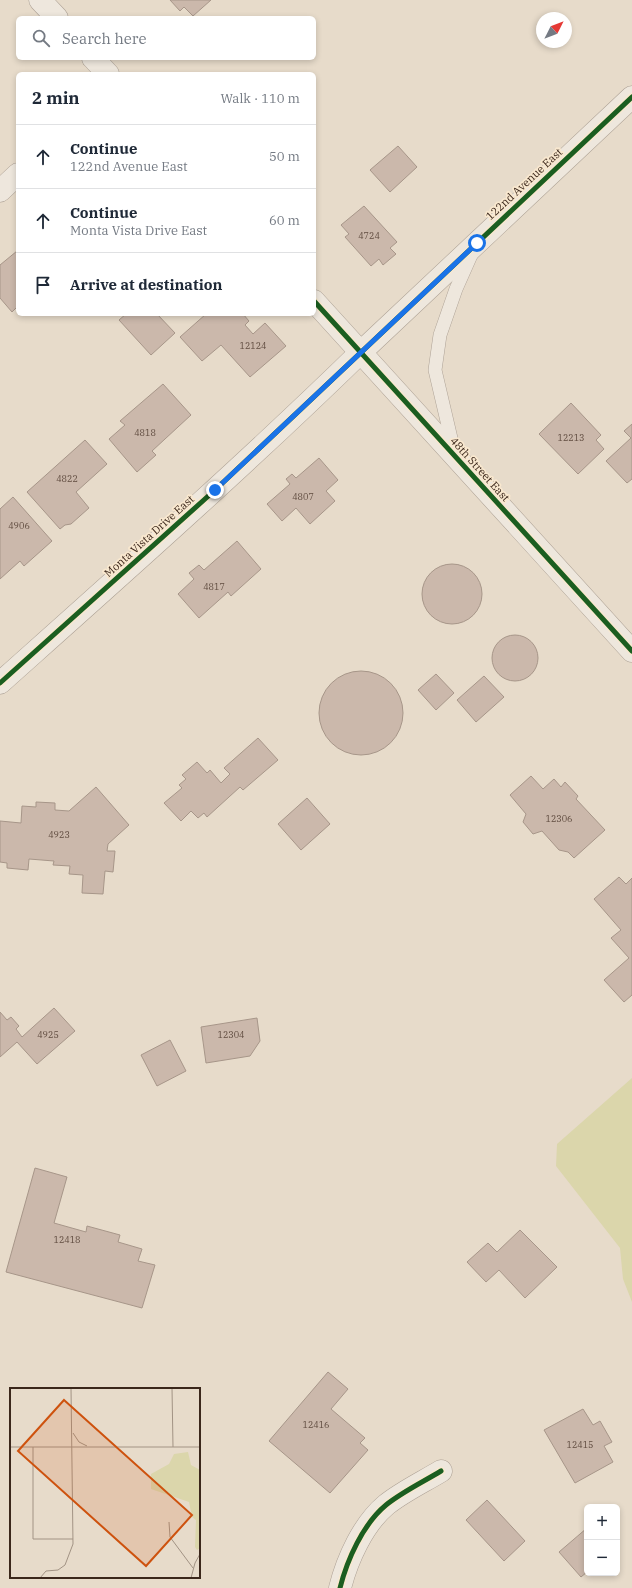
<!DOCTYPE html>
<html lang="en">
<head>
<meta charset="utf-8">
<style>
  body { margin:0; font-family:"IBM Plex Serif",serif; background:#f6f6f7; color:#1f2937 }
  .controls { position:absolute; right:12px; bottom:12px; display:grid; overflow:hidden; border-radius:6px; box-shadow:0 2px 6px #0003 }
  .controls button { width:36px; height:36px; display:grid; place-items:center; padding:0; border:0; border-bottom:1px solid #e0e1e3; background:#fff; color:#1f2937; font:20px sans-serif }
  .compass { position:absolute; left:536px; top:12px; width:36px; height:36px; border-radius:50%; background:#fff; box-shadow:0 2px 6px #0003; rotate:48deg }
  .stop { position:absolute; width:12px; height:12px; margin:-9px; border:3px solid #1a73e8; border-radius:50%; background:#fff }
  .stop.end { background:#1a73e8; border-color:#fff; box-shadow:0 1px 4px #0008 }
  .list { margin:0; padding:0; list-style:none }
  h2 { display:flex; justify-content:space-between; align-items:center; height:52px; margin:0; padding:0 16px; font-size:17px }
  h2 small { font-size:13px; font-weight:400; color:#747a83 }
  .list li { display:grid; grid-template-columns:26px 1fr auto; gap:12px; align-items:center; box-sizing:border-box; height:64px; padding:0 16px; border-top:1px solid #e0e1e3 }
  .list b { display:block; font-size:15px; white-space:nowrap }
  .list p { margin:0; font-size:13px; white-space:nowrap; color:#747a83 }
  .list em { font-size:13px; font-style:normal; color:#747a83 }
  .icon { flex:none; width:22px; height:22px; fill:none; stroke:currentColor; stroke-width:2; stroke-linecap:round; stroke-linejoin:round }
  .map { position:relative; flex:none; width:632px; height:1588px; overflow:hidden }
  .search { position:absolute; background:#fff; box-shadow:0 2px 6px #0003; left:16px; top:16px; width:300px; height:44px; display:flex; align-items:center; gap:10px; box-sizing:border-box; padding:0 14px; border-radius:6px; color:#747a83; font-size:15px }
  .panel { position:absolute; background:#fff; box-shadow:0 2px 6px #0003; left:16px; top:72px; width:300px; height:244px; border-radius:6px }
  .map>svg:first-child { display:block }
  .green { fill:#dbd6ab }
  .building { fill:#cbb8ab; stroke:#a79689 }
  .lines { fill:none; stroke-linecap:round; stroke-linejoin:round }
  .service-casing { stroke:#aca094; stroke-width:14 }
  .minor-casing { stroke:#aca094; stroke-width:23 }
  .tertiary-casing { stroke:#aca094; stroke-width:23 }
  .service { stroke:#eee7dd; stroke-width:13 }
  .minor { stroke:#eee7dd; stroke-width:22 }
  .tertiary { stroke:#eee7dd; stroke-width:22 }
  .cycleway-casing { stroke:#f9e8cf; stroke-width:8 }
  .cycleway { stroke:#1b5e20; stroke-width:5 }
  .route { stroke:#1a73e8; stroke-width:5 }
  .labels { text-anchor:middle; dominant-baseline:central; stroke-width:3.5; stroke-linejoin:round; paint-order:stroke }
  .number-label { font-size:9px; fill:#5f4b3f }
  .street-label { font-size:11px; fill:#3b271b; stroke:#f9e8cf }
  .inset-road { fill:none; stroke:#a29384; stroke-width:1 }
  .view { fill:#ce520e; fill-opacity:0.15; stroke:#ce520e; stroke-width:2 }
  .inset-edge { fill:none; stroke:#3b271b; stroke-width:2 }
</style>
</head>
<body>
<div class="map">
<svg width="632" height="1588" viewBox="0 0 632 1588">
  <rect width="100%" height="100%" fill="#e7dbca"/>
  <polygon class="green" points="632,1078 632,1302 623,1279 620,1248 556,1166 557,1144"/>
  <g class="building">
    <polygon points="170,0 211,0 193,16 184,7 180,11"/>
    <polygon points="398,146 417,167 390,192 370,170"/>
    <polygon points="364,206 397,242 390,248 396,254 383,265 379,259 371,266 345,237 349,234 341,225"/>
    <polygon points="17,251 18,253 18,306 12,312 0,298 0,265"/>
    <polygon points="126,314 157,314 175,333 151,355 119,320"/>
    <polygon points="206,314 243,314 249,321 245,325 253,334 265,323 286,346 250,377 221,345 202,361 180,337"/>
    <polygon points="163,384 191,415 152,451 156,455 137,472 109,439 125,425 120,421"/>
    <polygon points="571,403 601,435 596,440 604,449 578,474 539,434"/>
    <polygon points="632,424 632,479 627,483 606,461 631,438 624,431"/>
    <polygon points="85,440 107,464 76,492 89,508 71,524 65,525 60,529 27,492"/>
    <polygon points="319,458 338,480 326,491 335,501 310,524 296,508 282,521 267,504 290,484 286,479 292,474 296,478"/>
    <polygon points="13,497 52,541 24,566 20,561 0,579 0,509"/>
    <polygon points="237,541 261,569 231,596 228,592 199,618 178,594 194,579 189,573 199,565 204,570"/>
    <circle cx="452" cy="594" r="30"/>
    <circle cx="515" cy="658" r="23"/>
    <circle cx="361" cy="713" r="42"/>
    <polygon points="436,674 454,693 436,710 418,690"/>
    <polygon points="484,676 504,697 476,722 457,700"/>
    <polygon points="258,738 278,760 243,790 240,787 207,817 204,813 198,818 191,811 181,821 164,803 182,788 179,785 186,779 182,775 197,762 207,773 210,770 221,783 230,774 224,768"/>
    <polygon points="531,776 543,789 554,779 561,787 565,782 578,796 576,799 605,830 574,858 568,852 559,850 542,831 533,834 523,822 526,814 510,795"/>
    <polygon points="96,787 129,825 108,844 107,851 115,851 113,872 105,871 103,894 82,893 83,875 69,874 70,866 53,865 54,861 29,859 28,870 7,868 7,863 0,862 0,821 21,823 22,806 36,807 36,802 55,803 55,810 69,811"/>
    <polygon points="307,798 330,824 301,850 278,824"/>
    <polygon points="619,877 626,884 632,878 632,995 624,1002 604,980 629,958 611,938 621,930 594,899"/>
    <polygon points="54,1008 75,1031 37,1064 17,1042 0,1057 0,1012 7,1020 11,1017 19,1026 16,1029 22,1037"/>
    <polygon points="257,1018 260,1041 250,1056 206,1063 201,1027"/>
    <polygon points="170,1040 186,1071 157,1086 141,1055"/>
    <polygon points="35,1168 67,1177 54,1223 86,1232 87,1226 120,1235 118,1242 142,1249 138,1261 155,1265 142,1308 6,1272"/>
    <polygon points="520,1230 557,1267 525,1298 499,1270 486,1282 467,1262 488,1243 497,1252"/>
    <polygon points="328,1372 348,1389 331,1409 365,1438 360,1443 368,1450 330,1493 269,1441"/>
    <polygon points="583,1409 593,1425 600,1421 612,1442 604,1446 613,1462 575,1483 544,1430"/>
    <polygon points="487,1500 525,1541 504,1561 466,1520"/>
    <polygon points="587,1528 587,1572 581,1577 559,1552"/>
  </g>
  <g class="lines">
    <defs>
      <polyline id="service" points="454,451 435,370 440,335 456,289 472,253"/>
      <g id="minor">
        <polyline points="0,191 18,174"/>
        <path d="M0,683C122,574 244,466 361,352"/>
        <path d="M340,1588C347,1560 363,1524 386,1505C402,1492 423,1482 441,1471"/>
      </g>
      <g id="tertiary">
        <polyline points="40,0 57,18"/>
        <polyline points="93,58 108,74"/>
        <polyline points="314,301 632,651"/>
        <polyline points="361,352 632,97"/>
      </g>
    </defs>
    <use href="#service" class="service-casing"/>
    <use href="#minor" class="minor-casing"/>
    <use href="#tertiary" class="tertiary-casing"/>
    <use href="#service" class="service"/>
    <use href="#minor" class="minor"/>
    <use href="#tertiary" class="tertiary"/>
    <defs>
      <g id="cycleway">
        <polyline points="314,301 632,651"/>
        <polyline points="0,683 215,490 632,97"/>
        <path d="M340,1588C347,1560 363,1524 386,1505C402,1492 423,1482 441,1471"/>
      </g>
    </defs>
    <use href="#cycleway" class="cycleway-casing"/>
    <use href="#cycleway" class="cycleway"/>
  </g>
  <g class="lines">
    <polyline class="route" points="215,490 477,243"/>
  </g>
  <g class="labels">
    <g class="number-label">
      <text x="369" y="235">4724</text>
      <text x="253" y="345">12124</text>
      <text x="145" y="432">4818</text>
      <text x="571" y="437">12213</text>
      <text x="67" y="478">4822</text>
      <text x="303" y="496">4807</text>
      <text x="19" y="525">4906</text>
      <text x="214" y="586">4817</text>
      <text x="559" y="818">12306</text>
      <text x="59" y="834">4923</text>
      <text x="48" y="1034">4925</text>
      <text x="231" y="1034">12304</text>
      <text x="67" y="1239">12418</text>
      <text x="316" y="1424">12416</text>
      <text x="580" y="1444">12415</text>
    </g>
    <g class="street-label">
      <text transform="translate(524 184) rotate(-43)">122nd Avenue East</text>
      <text transform="translate(480 469) rotate(48)">48th Street East</text>
      <text transform="translate(149 536) rotate(-42)">Monta Vista Drive East</text>
    </g>
  </g>
  <g transform="translate(10 1388)">
    <rect width="190" height="190" fill="#e7dbca"/>
    <path d="M178,64L181,77L190,82V160L187,162L185,159L186,132L182,129L179,114L141,101V86L159,76L164,66Z" fill="#dbd6ab"/>
    <path class="inset-road" d="M162,0L163,59M63,45L69,54L77,58M0,59H190M23,59V151H63M159,134L160,149L183,180M30,190L36,183L48,182L55,177L63,156L61,0M181,190L185,175L190,166"/>
    <path class="view" d="M54,12L182,127L136,178L8,63Z"/>
    <rect width="190" height="190" class="inset-edge"/>
  </g>
</svg>
<div class="controls">
<button>+</button>
<button>−</button>
</div>
<svg class="compass" viewBox="-18 -18 36 36"><path d="M0-13l5 13h-10z" fill="#e53935"/><path d="M0 13l5-13h-10z" fill="#747a83"/></svg>
<div class="stop" style="left:477px;top:243px"></div>
<div class="stop end" style="left:215px;top:490px"></div>
<div class="search"><svg class="icon" aria-label="search" viewBox="0 0 24 24"><circle cx="10" cy="10" r="6"/><path d="M15 15l6 6"/></svg>Search here</div>
<section class="panel">
<h2>2 min<small>Walk · 110 m</small></h2>
<ul class="list">
<li><svg class="icon" aria-label="ahead" viewBox="0 0 24 24"><path d="M12 20V5M6 11l6-6 6 6"/></svg><div><b>Continue</b><p>122nd Avenue East</p></div><em>50 m</em></li>
<li><svg class="icon" aria-label="ahead" viewBox="0 0 24 24"><path d="M12 20V5M6 11l6-6 6 6"/></svg><div><b>Continue</b><p>Monta Vista Drive East</p></div><em>60 m</em></li>
<li><svg class="icon" aria-label="arrive" viewBox="0 0 24 24"><path d="M6 21V4h12l-3 4 3 4H6"/></svg><div><b>Arrive at destination</b></div></li>
</ul>
</section>
</div>
</body>
</html>
